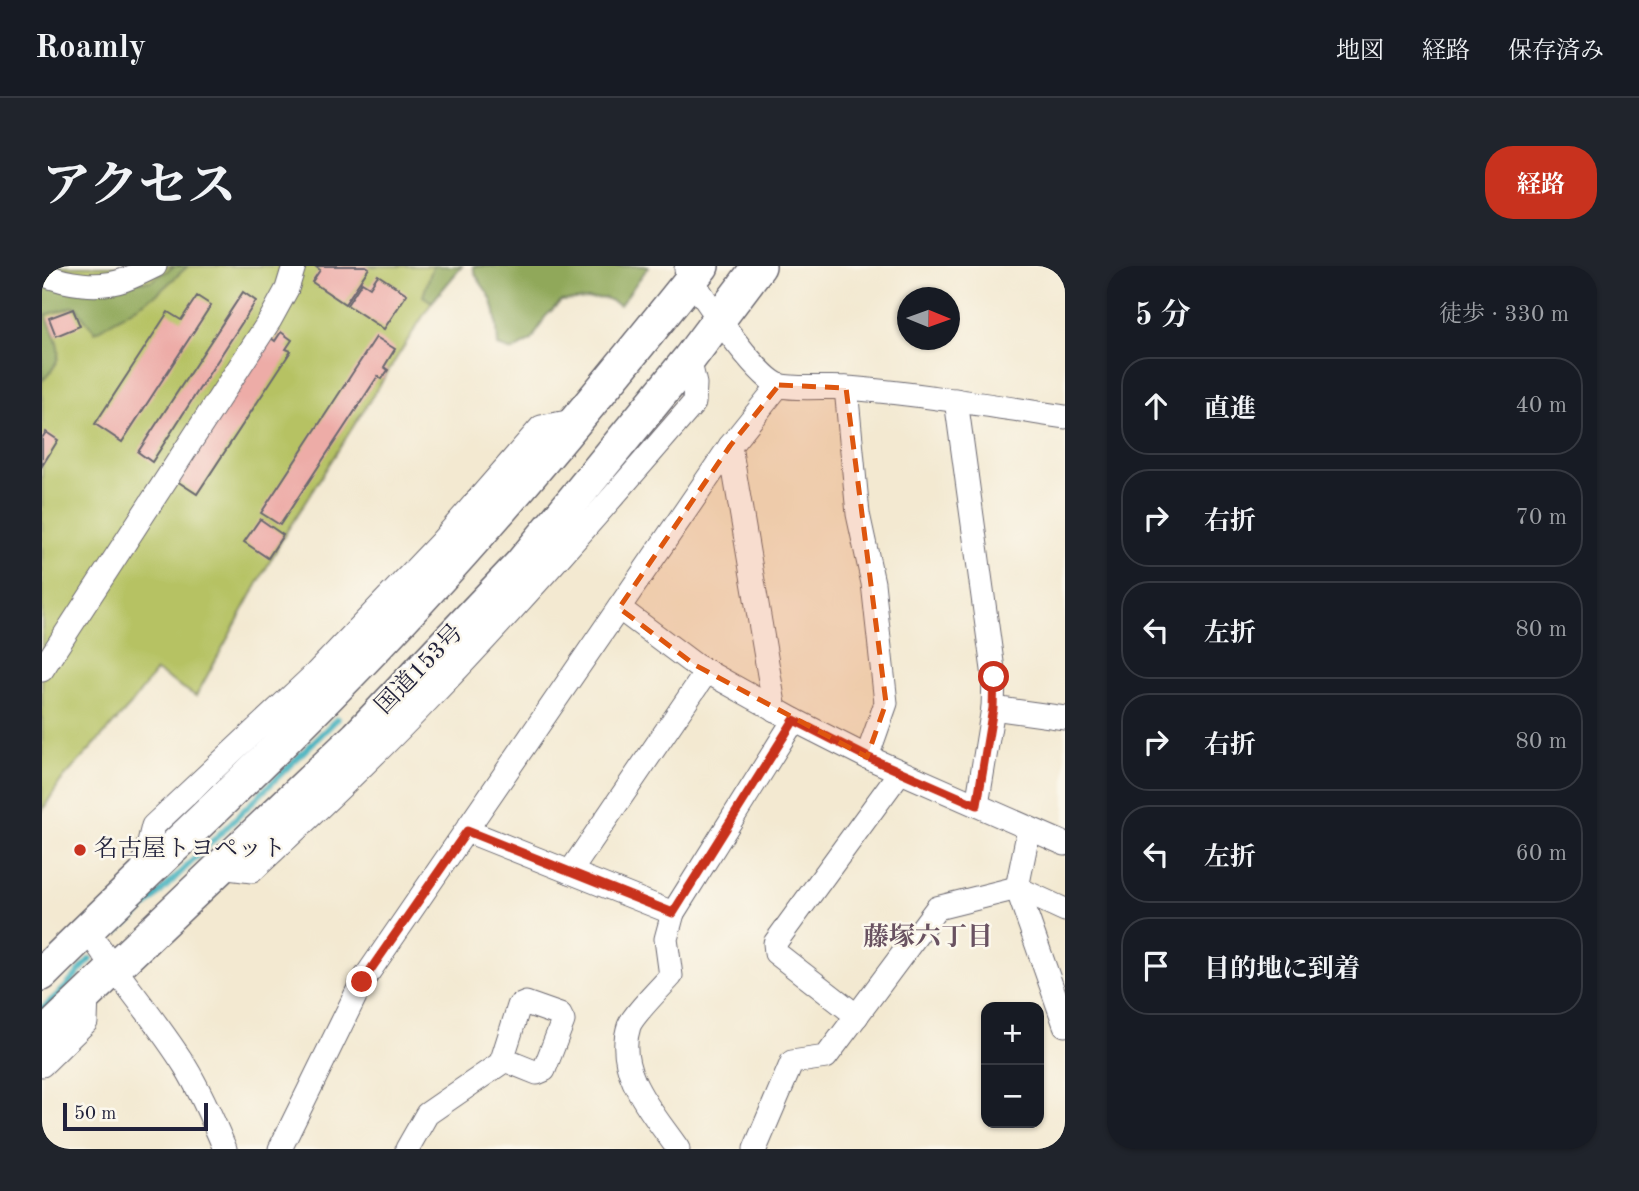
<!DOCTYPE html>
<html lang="ja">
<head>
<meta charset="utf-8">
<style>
  body { margin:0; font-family:"Old Standard TT","Noto Serif JP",serif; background:#20242c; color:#f1f3f6 }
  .controls { position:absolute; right:21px; bottom:21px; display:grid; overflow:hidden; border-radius:14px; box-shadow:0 2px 5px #0004 }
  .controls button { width:63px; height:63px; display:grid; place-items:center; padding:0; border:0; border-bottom:2px solid #363941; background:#171b24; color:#f1f3f6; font:35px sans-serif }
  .compass { position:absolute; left:855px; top:21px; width:63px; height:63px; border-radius:50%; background:#171b24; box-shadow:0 2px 5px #0004; rotate:91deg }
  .scale { position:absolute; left:21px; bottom:18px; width:145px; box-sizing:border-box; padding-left:7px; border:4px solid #22223b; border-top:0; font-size:19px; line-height:24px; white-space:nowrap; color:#22223b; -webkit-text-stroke:5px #fbf7ec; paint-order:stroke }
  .stop { position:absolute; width:21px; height:21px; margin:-16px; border:5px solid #c8321e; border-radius:50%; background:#fff }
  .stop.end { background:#c8321e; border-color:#fff; box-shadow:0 2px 7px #0008 }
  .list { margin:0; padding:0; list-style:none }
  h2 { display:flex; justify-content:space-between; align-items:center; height:91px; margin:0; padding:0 28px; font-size:30px }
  h2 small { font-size:23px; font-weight:400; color:#9ea1a6 }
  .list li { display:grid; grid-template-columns:46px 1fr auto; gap:21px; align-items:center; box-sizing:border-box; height:98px; margin:0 14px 14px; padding:0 14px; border:2px solid #363941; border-radius:28px }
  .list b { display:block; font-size:26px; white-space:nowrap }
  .list em { font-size:23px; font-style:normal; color:#9ea1a6 }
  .icon { flex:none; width:38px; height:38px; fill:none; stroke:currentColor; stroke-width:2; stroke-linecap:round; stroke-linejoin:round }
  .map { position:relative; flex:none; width:1023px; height:883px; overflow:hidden; border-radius:28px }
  header { display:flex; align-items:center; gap:42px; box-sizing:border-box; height:98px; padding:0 35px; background:#171b24; border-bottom:2px solid #363941 }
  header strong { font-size:33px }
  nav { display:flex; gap:38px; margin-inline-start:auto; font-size:24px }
  .intro { display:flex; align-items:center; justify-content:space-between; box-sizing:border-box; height:168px; padding:0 42px }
  h1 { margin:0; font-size:49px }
  .button { padding:18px 32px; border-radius:28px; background:#c8321e; color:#fff; font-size:24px; font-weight:700 }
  main { display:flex; gap:42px; padding:0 42px }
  aside { flex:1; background:#171b24; border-radius:28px; box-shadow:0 2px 5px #0004 }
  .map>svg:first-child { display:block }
  .green { fill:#b6c264; stroke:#6c7250; stroke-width:2 }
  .forest { fill:#90a85a; stroke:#59654a; stroke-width:2 }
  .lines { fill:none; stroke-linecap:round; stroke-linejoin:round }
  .stream { stroke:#44b2bf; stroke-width:6 }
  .building { fill:#edaca7 }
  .minor-casing { stroke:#6b6870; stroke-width:25 }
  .highway-casing { stroke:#6b6870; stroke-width:36 }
  .minor { stroke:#fff; stroke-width:23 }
  .highway { stroke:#fff; stroke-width:33 }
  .route { stroke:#c8321e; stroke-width:9 }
  .marked { fill:#de560e; fill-opacity:0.2; stroke:#de560e; stroke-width:5; stroke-dasharray:14 9; stroke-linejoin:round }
  .poi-dot { fill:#c8321e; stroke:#fbf7ec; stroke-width:2.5 }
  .labels { text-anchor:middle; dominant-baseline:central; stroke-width:5; stroke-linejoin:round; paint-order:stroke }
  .street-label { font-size:24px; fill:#22223b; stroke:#fbf7ec }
  .poi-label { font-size:24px; fill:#22223b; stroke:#fbf7ec; text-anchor:start }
  .neighbourhood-label { font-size:26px; font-weight:bold; fill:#695261; stroke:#fbf7ec }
</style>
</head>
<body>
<header>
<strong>Roamly</strong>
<nav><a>地図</a><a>経路</a><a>保存済み</a></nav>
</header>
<div class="intro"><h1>アクセス</h1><a class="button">経路</a></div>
<main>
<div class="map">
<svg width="1023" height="883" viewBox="0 0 1023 883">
  <rect width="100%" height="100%" fill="#fbf7ec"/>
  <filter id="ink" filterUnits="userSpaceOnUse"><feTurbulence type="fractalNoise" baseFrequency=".0143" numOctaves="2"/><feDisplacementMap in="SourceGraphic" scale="14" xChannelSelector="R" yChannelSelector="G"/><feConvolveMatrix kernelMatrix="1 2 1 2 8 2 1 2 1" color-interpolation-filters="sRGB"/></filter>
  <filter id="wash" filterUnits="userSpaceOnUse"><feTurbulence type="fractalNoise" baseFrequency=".00686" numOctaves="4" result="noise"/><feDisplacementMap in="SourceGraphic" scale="28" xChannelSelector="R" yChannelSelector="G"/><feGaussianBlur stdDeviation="1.57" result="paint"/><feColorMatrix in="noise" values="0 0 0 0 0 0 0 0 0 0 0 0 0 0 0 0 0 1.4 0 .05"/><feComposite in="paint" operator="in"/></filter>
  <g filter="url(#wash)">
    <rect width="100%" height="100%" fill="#f3e9d1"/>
    <polygon class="green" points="0,0 420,0 390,36 243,268 154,430 114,405 88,440 18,516 0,545"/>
    <g class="forest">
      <path d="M133,0H146L115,28L53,66L33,40L4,49C15,77 27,90 0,115V20L109,15Z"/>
      <polygon points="391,0 420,0 390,36 381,30"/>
      <path d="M431,0H607L578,39L563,32L519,35L503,51L490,74L470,85L456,80C455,64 455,43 447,29C441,19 433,12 431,0Z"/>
    </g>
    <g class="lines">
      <g class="stream">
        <polyline points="74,666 93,651 295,453"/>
        <polyline points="0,743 23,722 48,693"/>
      </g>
    </g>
    <g id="blocks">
      <g class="building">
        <polygon points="273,0 324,0 327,2 303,38 270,16 278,4"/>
        <polygon points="336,9 365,28 342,63 305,39 320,16 328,21"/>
        <polygon points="201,26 214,35 110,196 96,186"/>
        <polygon points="155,30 169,39 80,176 53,158 126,46 139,54"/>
        <polygon points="31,43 38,60 14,70 7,52"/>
        <polygon points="239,66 250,74 244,83 249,85 155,228 135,215 229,72 233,75"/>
        <polygon points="334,71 353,83 342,101 346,104 340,113 336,110 238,259 219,247"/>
        <polygon points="4,166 16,174 0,200 0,172"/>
        <polygon points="218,253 241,269 226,292 202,276"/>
      </g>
    </g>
  </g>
  <g filter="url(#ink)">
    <use href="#blocks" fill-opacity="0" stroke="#6b6870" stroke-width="2"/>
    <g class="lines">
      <defs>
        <g id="minor">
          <path d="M644,3C658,27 714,111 737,119C750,124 790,120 806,122C879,128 951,140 1023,151"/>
          <path d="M0,8C24,18 57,23 82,14C93,10 103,5 113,0"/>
          <polyline points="804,122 816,248 831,317 844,437 825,491"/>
          <polyline points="914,134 952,411 951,442 935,539"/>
          <polyline points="688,180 733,444"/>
          <polyline points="577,342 653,399 752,454 825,491 1023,578"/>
          <polyline points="0,404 228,54 245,23 252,0"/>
          <polyline points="951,442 1023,452"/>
          <polyline points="987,563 975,622 1023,759"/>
          <polyline points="425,565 631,647 752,454"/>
          <path d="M178,601L210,605C270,549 330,493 386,434C478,338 565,238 652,137L653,118L647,93"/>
          <polyline points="528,606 665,405"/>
          <polyline points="99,609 111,560 274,407 397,278 499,161 536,154"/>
          <path d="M631,647L624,673L629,710C620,720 591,749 587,760C572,806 612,848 636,883"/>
          <path d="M45,663C75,710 113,752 143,800C159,826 171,854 183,883"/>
          <polyline points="815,750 734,687 733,677 858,506"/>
          <polyline points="0,799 44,756 45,728"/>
          <polyline points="238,883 320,716 688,180 737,119"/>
          <polyline points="365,883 385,848 459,797 477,740 484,737 518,749 521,755 502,804 495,807 460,793"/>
          <polyline points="713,883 750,796 784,791 895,642 975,622 1023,644"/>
        </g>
        <g id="highway">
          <path d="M0,708C98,611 200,519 296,420C426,288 544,145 660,0"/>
          <polyline points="0,771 315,471 479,298 647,93 717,0"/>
        </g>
      </defs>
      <use href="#minor" class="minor-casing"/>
      <use href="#highway" class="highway-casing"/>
      <use href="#minor" class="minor"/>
      <use href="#highway" class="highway"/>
    </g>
  </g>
  <g class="lines" filter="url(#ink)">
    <polyline class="route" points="320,716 425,565 631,647 752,454 825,491 935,539 951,442 952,411"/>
  </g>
  <path class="marked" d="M737,119L804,122L844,437L825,491L653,399L577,342L688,180Z"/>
  <circle class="poi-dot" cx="38" cy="584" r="7"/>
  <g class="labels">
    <g class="street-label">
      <text transform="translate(378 404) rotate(-46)">国道153号</text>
    </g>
    <g class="poi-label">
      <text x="52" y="584">名古屋トヨペット</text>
    </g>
    <g class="neighbourhood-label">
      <text x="886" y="672">藤塚六丁目</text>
    </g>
  </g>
</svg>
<div class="controls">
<button>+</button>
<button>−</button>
</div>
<svg class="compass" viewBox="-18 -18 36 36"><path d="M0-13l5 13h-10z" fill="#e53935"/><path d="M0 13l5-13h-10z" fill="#9ea1a6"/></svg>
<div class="scale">50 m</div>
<div class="stop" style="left:952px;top:411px"></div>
<div class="stop end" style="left:320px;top:716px"></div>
</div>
<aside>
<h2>5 分<small>徒歩 · 330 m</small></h2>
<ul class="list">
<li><svg class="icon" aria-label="ahead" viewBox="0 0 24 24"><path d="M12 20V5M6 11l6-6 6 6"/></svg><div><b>直進</b></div><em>40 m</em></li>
<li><svg class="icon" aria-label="right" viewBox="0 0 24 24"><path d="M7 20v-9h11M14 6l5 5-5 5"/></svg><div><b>右折</b></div><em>70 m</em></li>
<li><svg class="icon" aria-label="left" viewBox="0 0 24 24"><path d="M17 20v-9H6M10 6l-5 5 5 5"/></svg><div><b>左折</b></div><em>80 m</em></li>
<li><svg class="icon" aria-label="right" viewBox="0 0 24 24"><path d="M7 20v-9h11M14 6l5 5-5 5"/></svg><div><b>右折</b></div><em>80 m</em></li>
<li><svg class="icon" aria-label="left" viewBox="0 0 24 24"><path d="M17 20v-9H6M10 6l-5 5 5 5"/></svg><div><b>左折</b></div><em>60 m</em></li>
<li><svg class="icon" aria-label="arrive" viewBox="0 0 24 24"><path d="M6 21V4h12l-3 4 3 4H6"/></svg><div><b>目的地に到着</b></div></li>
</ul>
</aside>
</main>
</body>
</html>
